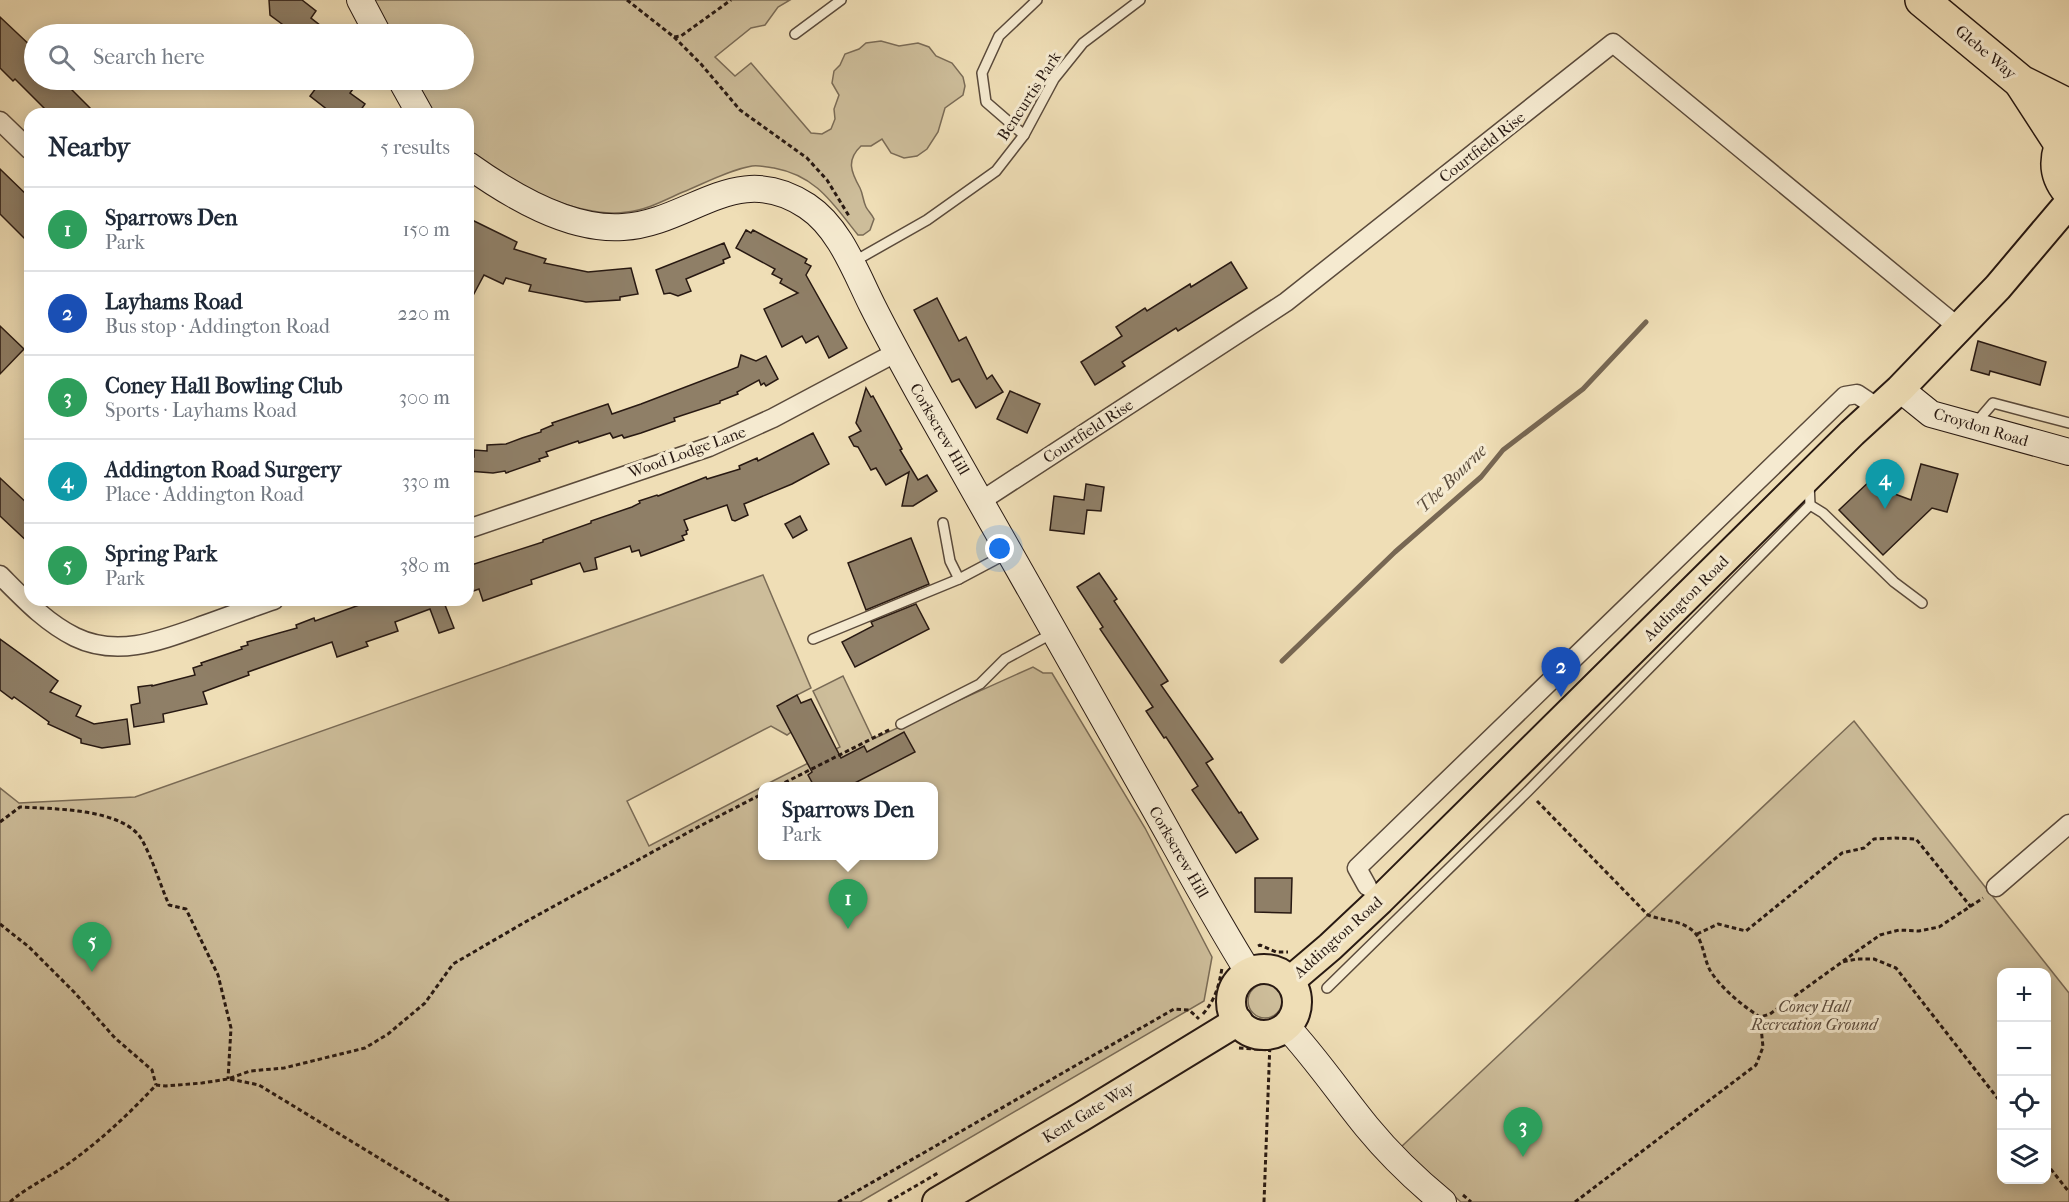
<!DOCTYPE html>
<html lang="en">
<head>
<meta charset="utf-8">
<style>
  body { margin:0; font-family:"IM FELL French Canon",serif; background:#f2f2f3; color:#1f2937 }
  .controls { position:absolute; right:18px; bottom:18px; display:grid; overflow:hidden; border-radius:12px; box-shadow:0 3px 15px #0003 }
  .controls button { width:54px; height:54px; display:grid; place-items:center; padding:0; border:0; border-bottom:2px solid #e0e1e3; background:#fff; color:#1f2937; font:30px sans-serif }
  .you { position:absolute; left:1000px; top:549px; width:21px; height:21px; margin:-15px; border:4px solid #fff; border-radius:50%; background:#1a73e8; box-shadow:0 0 0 9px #1a73e833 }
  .badge { display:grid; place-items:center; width:39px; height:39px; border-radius:50%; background:#0f766e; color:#fff; font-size:20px; font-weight:700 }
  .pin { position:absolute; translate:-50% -50px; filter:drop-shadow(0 2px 3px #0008) }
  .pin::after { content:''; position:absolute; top:32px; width:21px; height:18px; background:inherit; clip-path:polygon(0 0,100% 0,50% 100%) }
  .popup { position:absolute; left:758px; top:782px; width:180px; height:78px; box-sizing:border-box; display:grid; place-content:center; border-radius:12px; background:#fff; filter:drop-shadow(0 2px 4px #0005); font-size:20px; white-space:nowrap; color:#747a83 }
  .popup b { font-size:22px; color:#1f2937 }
  .popup::after { content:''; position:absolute; left:50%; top:100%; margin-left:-12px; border:12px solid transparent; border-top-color:#fff }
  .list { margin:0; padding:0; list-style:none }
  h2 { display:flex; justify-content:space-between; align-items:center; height:78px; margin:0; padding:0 24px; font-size:26px }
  h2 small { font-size:20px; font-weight:400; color:#747a83 }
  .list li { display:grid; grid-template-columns:39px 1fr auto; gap:18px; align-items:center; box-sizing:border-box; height:84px; padding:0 24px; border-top:2px solid #e0e1e3 }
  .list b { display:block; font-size:22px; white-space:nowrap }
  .list p { margin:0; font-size:20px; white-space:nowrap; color:#747a83 }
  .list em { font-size:20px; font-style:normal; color:#747a83 }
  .icon { flex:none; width:33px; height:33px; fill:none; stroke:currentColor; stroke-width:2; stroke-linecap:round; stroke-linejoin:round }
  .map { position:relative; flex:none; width:2069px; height:1202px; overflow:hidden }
  .search { position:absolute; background:#fff; box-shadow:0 3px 15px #0003; left:24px; top:24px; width:450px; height:66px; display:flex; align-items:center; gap:15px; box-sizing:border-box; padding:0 21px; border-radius:33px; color:#747a83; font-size:22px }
  .panel { position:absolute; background:#fff; box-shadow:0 3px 15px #0003; left:24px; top:108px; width:450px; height:498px; border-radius:18px }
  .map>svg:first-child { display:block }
  .green { fill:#cdbd9a; stroke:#7a6b56; stroke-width:1.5; fill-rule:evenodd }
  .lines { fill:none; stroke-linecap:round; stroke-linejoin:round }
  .stream { stroke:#776753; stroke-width:5 }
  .building { fill:#8f7f67; stroke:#281912; stroke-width:1.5 }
  .lane-casing { stroke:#5a4a3b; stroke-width:12 }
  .street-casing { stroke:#5a4a3b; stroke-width:21 }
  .secondary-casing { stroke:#281912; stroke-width:28 }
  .primary-casing { stroke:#281912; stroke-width:32 }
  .highway-casing { stroke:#281912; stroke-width:36 }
  .path { stroke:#281912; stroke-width:3; stroke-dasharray:4.5 3; stroke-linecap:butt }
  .lane { stroke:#f5ead0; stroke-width:9 }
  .street { stroke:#f5ead0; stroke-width:18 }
  .secondary { stroke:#f5ead0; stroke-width:26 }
  .primary { stroke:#efdeb6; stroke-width:28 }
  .highway { stroke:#efdeb6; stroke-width:33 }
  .labels { text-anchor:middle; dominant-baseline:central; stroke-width:6; stroke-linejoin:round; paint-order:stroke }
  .street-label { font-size:16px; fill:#281912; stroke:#f5ead0 }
  .park-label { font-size:16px; font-style:italic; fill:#5a4a3b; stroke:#f5ead0 }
  .water-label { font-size:18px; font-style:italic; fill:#5c4d3d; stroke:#f5ead0 }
</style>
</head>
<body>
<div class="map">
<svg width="2069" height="1202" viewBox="0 0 2069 1202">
  <rect width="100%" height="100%" fill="#efdeb6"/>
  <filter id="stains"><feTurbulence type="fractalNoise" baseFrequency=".00333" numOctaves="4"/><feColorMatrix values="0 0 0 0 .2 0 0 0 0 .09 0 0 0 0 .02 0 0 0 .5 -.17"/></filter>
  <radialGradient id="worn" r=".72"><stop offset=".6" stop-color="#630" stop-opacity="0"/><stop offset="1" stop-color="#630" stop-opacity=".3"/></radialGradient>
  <g class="green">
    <path d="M370,0H790L778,7L765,25L751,28L715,57L735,76L751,63L811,133L822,134L831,129L835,119L834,109L839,95L832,83L834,71L840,65L845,54L859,49L866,43L881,41L899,46L918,43L929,47L936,56L952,63L963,77L965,86L963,95L945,108L938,132L927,149L917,156L904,158L891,153L882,139L871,146H861C846,160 851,172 860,188C863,194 863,201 866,207C868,211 872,214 874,219L870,230L863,235H858C833,204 817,176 774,168C767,167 759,165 752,166C729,170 705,183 683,192C665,200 647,210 627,212C579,219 504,182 468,152V114H430L406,80H464V34H387Z"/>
    <polygon points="763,575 811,688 797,695 791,732 787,735 771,726 627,801 649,846 762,787 762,856 934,856 934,786 763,786 840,747 813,691 843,676 873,739 1033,667 1043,673 1052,673 1145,828 1212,957 1204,1001 860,1202 0,1202 0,788 19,803 135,797"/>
    <path d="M1854,721L2069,993V1202H1461L1400,1148ZM2002,972H2046V1180H2002Z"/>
    <circle cx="1265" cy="1001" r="17"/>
  </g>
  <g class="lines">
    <polyline class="stream" points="1282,661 1395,552 1481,477 1503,450 1583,389 1646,322"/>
  </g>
  <g class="building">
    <polygon points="269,0 302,0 316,11 311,18 321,26 315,34 280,34 286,27 270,15"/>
    <polygon points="0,17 34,49 34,80 62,80 96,114 50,114 15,79 13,81 0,68"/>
    <polygon points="322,80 340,80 353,89 350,93 365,104 358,114 333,114 310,96"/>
    <polygon points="0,169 30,198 30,244 0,214"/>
    <polygon points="468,218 517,242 514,249 546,259 544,263 588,272 631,268 638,294 620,297 620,300 586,302 529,291 531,285 506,278 503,284 484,275 468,305"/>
    <polygon points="746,230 751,233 753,230 807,259 805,263 811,266 806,275 847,348 829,358 818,336 806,343 802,336 782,347 764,309 798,293 780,283 782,279 772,274 775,269 736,248"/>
    <polygon points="724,243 730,257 723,260 724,263 686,279 691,291 678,296 670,293 664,294 656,270"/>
    <polygon points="1231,262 1247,288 1178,331 1176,328 1122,362 1125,366 1095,385 1081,362 1122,336 1116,327 1145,308 1147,311 1190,284 1191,287"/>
    <polygon points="937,298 959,341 966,337 987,379 992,375 1003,392 976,408 959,379 952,382 914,310"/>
    <polygon points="0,326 24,349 0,374"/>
    <polygon points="1978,341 2046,362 2040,385 1990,371 1989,375 1971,370"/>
    <polygon points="741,355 756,361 766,356 778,379 766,386 764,383 761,385 759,380 737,392 738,394 720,401 720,403 674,418 675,421 641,433 624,438 622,435 613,438 610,433 579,443 578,441 546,452 548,456 539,459 540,461 506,473 505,471 493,473 468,471 468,457 474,457 474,450 487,451 487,445 506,444 522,438 541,432 541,430 553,425 552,423 608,404 612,414 641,404 738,367"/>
    <polygon points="866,388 871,397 873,396 902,449 900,450 918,480 927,475 937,491 913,506 902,506 909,472 886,485 876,468 871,470 858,447 854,446 849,437 861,431 856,423"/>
    <polygon points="1010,391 1040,404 1027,433 997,419"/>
    <polygon points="813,433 829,464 792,484 744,504 748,515 735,521 732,520 727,505 684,520 688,530 686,531 687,534 682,536 684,540 652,552 641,556 639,550 632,552 630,546 595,558 597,569 584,572 580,563 531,580 532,584 483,601 479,589 468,593 468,566 543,542 543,540 591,523 591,521 632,507 640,503 639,501 657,495 658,496 706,477 707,479 740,469 739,466 757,458 758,461"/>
    <polygon points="1921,464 1958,474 1947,512 1932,508 1883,555 1839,510 1873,478 1884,490 1911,500"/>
    <polygon points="0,478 30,506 30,544 0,516"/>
    <polygon points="1086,484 1104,487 1101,511 1087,510 1084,534 1050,530 1054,496 1084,500"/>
    <polygon points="800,516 807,530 793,538 785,524"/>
    <polygon points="911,538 929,584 866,610 848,563"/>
    <polygon points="1099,573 1117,599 1114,601 1168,681 1161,685 1213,759 1206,763 1239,813 1241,812 1258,839 1236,853 1192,790 1198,786 1166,737 1164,738 1146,711 1153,707 1100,629 1103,627 1077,587"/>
    <polygon points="373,600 451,600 451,602 445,605 454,628 439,633 430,609 395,622 398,631 366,642 368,646 337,657 332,642 248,672 249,675 203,692 207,704 163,714 164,722 134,727 131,705 140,703 138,687 152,685 152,686 195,675 193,668 202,665 201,663 242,649 241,647 248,645 247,642 297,628 296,625 314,618 315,621"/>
    <polygon points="916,604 929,629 855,667 842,642 873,626 871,622"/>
    <polygon points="0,639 58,681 50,692 81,706 76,716 94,724 127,719 130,744 102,748 81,743 81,739 48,724 49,722 14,697 12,699 0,690"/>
    <polygon points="797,695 801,703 811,699 841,758 864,746 867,752 904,732 915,752 849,786 814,786 808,775 812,772 777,706"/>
    <polygon points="1255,878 1292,878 1291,913 1255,912"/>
  </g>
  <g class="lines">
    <defs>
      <g id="lane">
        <polyline points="795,34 841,0"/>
        <polyline points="1024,135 986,102 982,73 999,36 1037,0"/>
        <polyline points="853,262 927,220 996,171 1024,135 1054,79 1083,43 1140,0"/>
        <polyline points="1975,424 1993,403 2069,423"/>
        <polyline points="1810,505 1823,513 1894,582 1922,603"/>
        <polyline points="943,523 950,561 959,579"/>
        <polyline points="813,639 959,579 1008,553"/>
        <polyline points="901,724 980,684 1005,659 1053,633"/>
        <polyline points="1327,988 1527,792 1810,505 1809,483"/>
      </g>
      <g id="street">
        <polyline points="0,121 30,150"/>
        <polyline points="981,501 1286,302 1613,43 1958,327"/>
        <polyline points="468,529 709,447 773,418 897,352"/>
        <path d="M0,575C23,598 45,622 75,637C118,658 162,640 204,625C227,617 250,608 274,600"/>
        <polyline points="1367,886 1357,868 1845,396 1857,394 1878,408"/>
        <polyline points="1996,887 2069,824"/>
      </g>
      <g id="secondary">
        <polyline points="360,0 378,34"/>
        <polyline points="401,80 420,114"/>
        <path d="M468,165C510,195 569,231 623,227C691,223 736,159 807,206C840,228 855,271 872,305C887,335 903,364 919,393C992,521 1064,649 1136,776C1174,842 1209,909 1249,973"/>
        <polyline points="1900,389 1931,414 2069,452"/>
        <path d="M1286,1026C1316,1058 1340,1094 1367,1127C1390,1155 1415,1179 1443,1202"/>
      </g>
      <g id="primary">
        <circle cx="1264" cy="1002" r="33"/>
        <polyline points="1290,981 1330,947 1380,900 1852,433 1900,389 1998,287 2069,203"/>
        <polyline points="937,1202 1081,1117 1238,1021"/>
      </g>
      <g id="highway">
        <polyline points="1922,0 2021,82 2069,106"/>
        <polyline points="2022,84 2061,144"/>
        <path d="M2069,130C2057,150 2052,171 2069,191"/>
      </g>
    </defs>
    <use href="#lane" class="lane-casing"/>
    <use href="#street" class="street-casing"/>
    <use href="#secondary" class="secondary-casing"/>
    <use href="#primary" class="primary-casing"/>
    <use href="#highway" class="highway-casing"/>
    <g class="path">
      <polyline points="627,0 674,37 681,36 731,0"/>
      <polyline points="674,37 701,64 740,110 807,158 827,180 849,216"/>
      <polyline points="778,786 891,729"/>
      <path d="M1537,801L1648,915C1665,922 1682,919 1695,933C1704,943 1704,961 1711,972C1722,989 1743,1006 1760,1017L1770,1014L1842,962L1857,959H1874L1896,968L2002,1104"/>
      <path d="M0,822L20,807C52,809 124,808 142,840C153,860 160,884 169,905L186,909L218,975L231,1028L228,1079"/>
      <polyline points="0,924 29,947 74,992 115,1038 152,1070 156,1085"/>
      <polyline points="1697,934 1718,924 1746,931 1842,853 1864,848 1874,839 1895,838 1916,839 1971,907"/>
      <polyline points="1258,946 1260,945 1276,952 1288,952"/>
      <polyline points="1843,961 1880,935 1899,930 1919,931 1939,927 1983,898"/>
      <path d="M1203,1014C1215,1000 1219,986 1222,968"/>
      <polyline points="1239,1048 1270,1050"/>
      <polyline points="230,1079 259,1085 451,1202"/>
      <polyline points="2046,1163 2069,1192"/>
      <polyline points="1463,1195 1471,1202"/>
      <path d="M10,1202C27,1187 46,1179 65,1166C99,1142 128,1115 156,1085L166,1086L202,1083L228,1079L250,1071L284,1068L365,1048L388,1034L425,1003L453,964L527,921L698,827L762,794"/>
      <polyline points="838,1202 1174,1009 1189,1010 1199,1019"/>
      <polyline points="888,1202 938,1173"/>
      <polyline points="1264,1202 1270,1042"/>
      <polyline points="1575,1202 1756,1065 1763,1047 1760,1017"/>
    </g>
    <use href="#lane" class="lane"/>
    <use href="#street" class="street"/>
    <use href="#secondary" class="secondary"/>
    <use href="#primary" class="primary"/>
    <use href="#highway" class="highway"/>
  </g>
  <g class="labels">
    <g class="street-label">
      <text transform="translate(1986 52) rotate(40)">Glebe Way</text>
      <text transform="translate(1029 96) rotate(-57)">Bencurtis Park</text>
      <text transform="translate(1482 147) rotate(-38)">Courtfield Rise</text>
      <text transform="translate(1981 427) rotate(17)">Croydon Road</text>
      <text transform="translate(940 429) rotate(60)">Corkscrew Hill</text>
      <text transform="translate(1088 431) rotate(-33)">Courtfield Rise</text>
      <text transform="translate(687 452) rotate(-20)">Wood Lodge Lane</text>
      <text transform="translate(1686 598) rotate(-45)">Addington Road</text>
      <text transform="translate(1179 852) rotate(60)">Corkscrew Hill</text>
      <text transform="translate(1338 937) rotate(-42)">Addington Road</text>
      <text transform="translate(1088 1112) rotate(-31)">Kent Gate Way</text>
    </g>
    <g class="park-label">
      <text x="1814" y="1006">Coney Hall<tspan x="1814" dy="18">Recreation Ground</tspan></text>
    </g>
    <g class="water-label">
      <text transform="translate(1452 479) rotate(-44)">The Bourne</text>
    </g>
  </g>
  <rect width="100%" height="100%" filter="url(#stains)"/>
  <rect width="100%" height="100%" fill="url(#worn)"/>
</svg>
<div class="controls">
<button>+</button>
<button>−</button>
<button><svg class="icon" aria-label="locate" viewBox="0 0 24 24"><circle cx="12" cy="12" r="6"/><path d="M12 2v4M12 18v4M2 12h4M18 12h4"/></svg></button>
<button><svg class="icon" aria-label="layers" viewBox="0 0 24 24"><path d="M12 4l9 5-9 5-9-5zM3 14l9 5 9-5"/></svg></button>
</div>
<div class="you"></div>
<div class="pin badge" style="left:848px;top:929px;background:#2e9e5b">1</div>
<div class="popup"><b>Sparrows Den</b>Park</div>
<div class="pin badge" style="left:1561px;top:697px;background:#1a4fb4">2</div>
<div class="pin badge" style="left:1523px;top:1157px;background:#2e9e5b">3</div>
<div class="pin badge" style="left:1885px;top:509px;background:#0f9aa8">4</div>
<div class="pin badge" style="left:92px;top:972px;background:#2e9e5b">5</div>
<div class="search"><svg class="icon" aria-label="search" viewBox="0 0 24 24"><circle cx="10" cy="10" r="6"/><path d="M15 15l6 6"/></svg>Search here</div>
<section class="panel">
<h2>Nearby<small>5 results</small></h2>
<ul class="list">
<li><span class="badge" style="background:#2e9e5b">1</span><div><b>Sparrows Den</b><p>Park</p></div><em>150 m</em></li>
<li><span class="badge" style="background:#1a4fb4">2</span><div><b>Layhams Road</b><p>Bus stop · Addington Road</p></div><em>220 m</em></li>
<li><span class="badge" style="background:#2e9e5b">3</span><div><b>Coney Hall Bowling Club</b><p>Sports · Layhams Road</p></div><em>300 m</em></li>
<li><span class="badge" style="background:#0f9aa8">4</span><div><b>Addington Road Surgery</b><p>Place · Addington Road</p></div><em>330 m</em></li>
<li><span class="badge" style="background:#2e9e5b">5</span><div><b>Spring Park</b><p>Park</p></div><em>380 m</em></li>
</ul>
</section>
</div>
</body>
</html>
